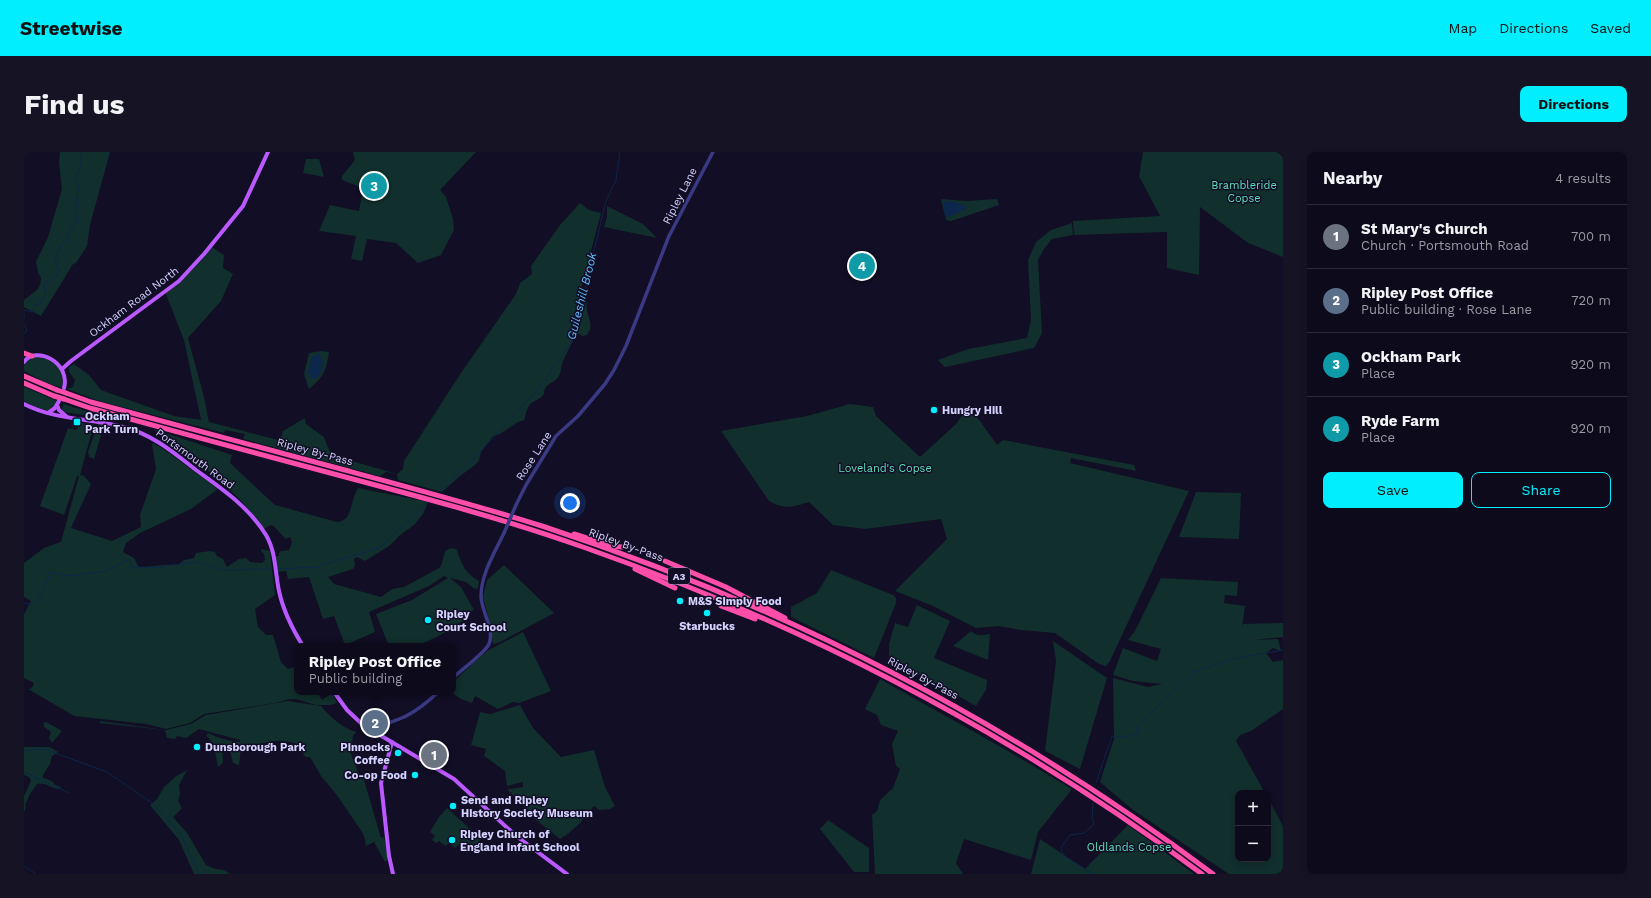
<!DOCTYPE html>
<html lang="en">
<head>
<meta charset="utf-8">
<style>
  body { margin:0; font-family:"Work Sans",sans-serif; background:#161325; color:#f1f3f6 }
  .controls { position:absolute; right:12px; bottom:12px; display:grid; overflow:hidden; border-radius:8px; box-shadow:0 2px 6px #0003 }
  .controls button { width:36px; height:36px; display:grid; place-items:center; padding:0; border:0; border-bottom:1px solid #2d2b3b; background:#0d0a1c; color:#f1f3f6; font:20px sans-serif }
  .you { position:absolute; left:546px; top:351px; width:14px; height:14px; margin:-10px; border:3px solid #fff; border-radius:50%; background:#1a73e8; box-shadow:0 0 0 6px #1a73e833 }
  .badge { display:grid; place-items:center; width:26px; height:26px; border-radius:50%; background:#00eefd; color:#fff; font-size:13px; font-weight:700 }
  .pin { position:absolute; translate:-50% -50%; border:2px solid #fff; box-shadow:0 1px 4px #0006 }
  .popup { position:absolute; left:270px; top:491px; width:162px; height:52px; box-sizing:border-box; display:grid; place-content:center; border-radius:8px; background:#0d0a1c; filter:drop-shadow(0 1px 3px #0005); font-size:13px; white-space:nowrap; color:#9a9aa3 }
  .popup b { font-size:15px; color:#f1f3f6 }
  .popup::after { content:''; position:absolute; left:50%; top:100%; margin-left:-8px; border:8px solid transparent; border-top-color:#0d0a1c }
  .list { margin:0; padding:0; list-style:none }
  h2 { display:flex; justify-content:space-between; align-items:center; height:52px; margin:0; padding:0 16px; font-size:17px }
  h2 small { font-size:13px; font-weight:400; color:#9a9aa3 }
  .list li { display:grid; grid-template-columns:26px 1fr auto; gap:12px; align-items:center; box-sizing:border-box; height:64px; padding:0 16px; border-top:1px solid #2d2b3b }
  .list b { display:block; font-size:15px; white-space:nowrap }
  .list p { margin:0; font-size:13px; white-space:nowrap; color:#9a9aa3 }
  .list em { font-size:13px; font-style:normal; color:#9a9aa3 }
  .actions { display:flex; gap:8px; padding:12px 16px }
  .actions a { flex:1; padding:9px 0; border:1px solid #00eefd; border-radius:8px; text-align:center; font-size:14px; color:#00eefd }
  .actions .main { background:#00eefd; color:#111 }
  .map { position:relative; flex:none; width:1259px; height:722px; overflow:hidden; border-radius:8px }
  header { display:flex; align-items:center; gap:24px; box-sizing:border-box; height:56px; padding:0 20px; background:#00eefd; color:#111 }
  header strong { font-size:19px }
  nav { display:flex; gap:22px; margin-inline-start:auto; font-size:14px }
  .intro { display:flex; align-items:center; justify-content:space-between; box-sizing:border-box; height:96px; padding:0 24px }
  h1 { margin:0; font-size:28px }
  .button { padding:10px 18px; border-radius:8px; background:#00eefd; color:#111; font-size:14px; font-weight:700 }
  main { display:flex; gap:24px; padding:0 24px }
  aside { flex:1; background:#0d0a1c; border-radius:8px; box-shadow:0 2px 6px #0003 }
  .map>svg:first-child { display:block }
  .green { fill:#112f2c }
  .water { fill:#0c274b }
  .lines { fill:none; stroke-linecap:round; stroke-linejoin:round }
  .stream { stroke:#0c274b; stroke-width:1 }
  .minor { stroke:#393984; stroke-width:3.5 }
  .major { stroke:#ba59ff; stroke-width:4 }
  .highway { stroke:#ff4daa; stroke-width:5 }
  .minor-bridge { stroke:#393984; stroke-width:3.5 }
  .highway-bridge { stroke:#ff4daa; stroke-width:5 }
  .poi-dot { fill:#00eefd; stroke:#110e25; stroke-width:1.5 }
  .labels { text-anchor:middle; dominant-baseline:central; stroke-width:3; stroke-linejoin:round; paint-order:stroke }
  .shield { fill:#110e25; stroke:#9a97be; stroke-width:1 }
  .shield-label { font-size:10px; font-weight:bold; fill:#d5d2ff }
  .park-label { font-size:11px; fill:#5ce1ba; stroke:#110e25 }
  .street-label { font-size:11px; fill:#d5d2ff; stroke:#110e25 }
  .poi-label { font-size:11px; font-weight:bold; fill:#d5d2ff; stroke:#110e25; text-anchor:start }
  .water-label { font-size:12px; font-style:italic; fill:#60bcff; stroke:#110e25 }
</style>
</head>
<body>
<header>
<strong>Streetwise</strong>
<nav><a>Map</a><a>Directions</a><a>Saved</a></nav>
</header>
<div class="intro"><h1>Find us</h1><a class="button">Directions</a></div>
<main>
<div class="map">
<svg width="1259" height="722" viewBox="0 0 1259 722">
  <rect width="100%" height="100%" fill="#110e25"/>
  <g class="green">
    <polygon points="36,0 86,0 66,73 63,94 52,111 49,112 17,164 0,155 0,148 13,138 16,133 17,126 14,120 12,110 24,85 38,37 35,11"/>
    <polygon points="329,0 452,0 416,38 422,45 429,67 430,78 417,103 394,111 372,91 343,87 338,109 327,107 332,84 295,79 306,53 335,59 339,36 318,28 318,24 331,8"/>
    <polygon points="1119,0 1253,0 1259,5 1259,105 1224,91 1176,55 1175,123 1143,116 1143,80 1050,83 1049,69 1136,64 1115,24"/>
    <polygon points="282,7 295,7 300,25 279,21"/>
    <polygon points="917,47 942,49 973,47 975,53 927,69 922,68"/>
    <path d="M556,51L565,58L577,61L556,141L562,144C563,148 562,153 563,158C565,168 570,173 563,183L559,184L550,180C550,192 542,200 538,212C537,216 537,220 535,224C530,232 520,231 520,242C516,247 514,247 509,250C502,254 503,261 500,268L494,270L476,282L469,284L457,300L455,309L451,313L436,324L418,340L374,328L373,322L362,320L356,324L219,287L221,282L201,278L200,281L75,249L43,237L49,235L51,228L45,220V215L50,212L65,223L77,238L150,264L177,268L160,188L141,140C160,128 174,112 188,95L200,103L199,116L209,122L197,149L164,186L180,245L185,270L254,288L257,286L259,279L281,266L282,272L300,285L307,303L373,322L379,317L380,309L437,221L492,142L496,131L508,122L507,114L536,73Z"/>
    <polygon points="583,54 619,72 633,86 580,75 583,65"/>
    <polygon points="1048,71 1049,83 1028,87 1020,97 1014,108 1018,181 1010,196 921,215 914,208 944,197 1003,186 1007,168 1004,108 1012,90 1027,78"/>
    <path d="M297,199L305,200C302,220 299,225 285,237L280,222L285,201Z"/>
    <path d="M10,205C31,206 40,215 38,236L21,230L0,219V213L3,207Z"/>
    <polygon points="0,235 33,249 30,254 24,258 11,255 0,249"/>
    <polygon points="39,252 98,269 41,260 38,258"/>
    <path d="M826,252L849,255L852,264L896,305L932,272L944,255L956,269L973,293L979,288L1110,313L1112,319L1047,306L1046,311L1165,339L1086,509L1082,514L1075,512L1031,481L997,478L975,474L952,476L909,454L871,439L923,387L917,367L841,377L809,373L785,350C769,355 761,358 745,349L697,279L783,264Z"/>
    <polygon points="55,271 70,272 56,323 60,324 67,332 47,376 88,389 117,375 116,363 132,317 128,293 129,291 138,296 194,337 167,357 116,381 102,391 99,400 110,406 115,415 155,412 160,408 170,406 172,401 186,399 191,400 193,404 199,407 203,415 215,407 222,406 226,410 238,411 241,408 240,402 237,399 237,397 246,399 251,443 231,457 234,475 242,483 249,483 257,510 264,517 273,514 273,540 293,540 298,548 308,541 313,551 306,553 292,553 272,547 266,547 251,551 180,562 166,571 142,577 123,572 50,564 4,537 8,536 10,531 0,526 0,462 7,449 0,445 0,411 20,396 37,390 55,324 53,324 40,363 16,354 44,276 53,278"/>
    <polygon points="74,272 80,273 70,307 65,305 64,300"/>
    <path d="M129,277L208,303L206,311L251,353L313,370C325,369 326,358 329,348C330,344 332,340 334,336L404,350L399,362L390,373L375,384L365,394L341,409L333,405L330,407L331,414L329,417L304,425L310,432L357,445L368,437L380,435L415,416L417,414L421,399C426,396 428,395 433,398C437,412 442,422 455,429L454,437L449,436L442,430L426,426L437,435L450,458L443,461L445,465C431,474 408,490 390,494C382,496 372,494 365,494L352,462L388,448L424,426L420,424L405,434L345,460L351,480L321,493L310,464L299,467L285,425L264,427L262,419L254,420L252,404H255V401L257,399L265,398L268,390L266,385L262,387C256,383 254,376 247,373L240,377C212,335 169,308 129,277Z"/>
    <polygon points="1172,340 1217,341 1215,387 1155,385"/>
    <polygon points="480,413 530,461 476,490 469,492 466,472 459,445 463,428"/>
    <polygon points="807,418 869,443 872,446 872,451 850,506 767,465 767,455 793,441"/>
    <polygon points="1137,426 1214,430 1213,444 1201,443 1200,451 1221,454 1218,475 1219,472 1259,471 1259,485 1229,488 1254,487 1257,499 1249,496 1242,501 1249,510 1259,508 1259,557 1227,579 1216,583 1212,589 1241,641 1214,641 1214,707 1227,707 1225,710 1229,707 1244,707 1244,646 1259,674 1259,722 1205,722 1109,658 1076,630 1090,587 1089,526 1124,535 1138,532 1109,529 1089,523 1099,496 1133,509 1137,497 1170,506 1104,488 1111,479"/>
    <polygon points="893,453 926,469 910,506 963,528 962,538 952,554 911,531 865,508 865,492 871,471 884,475"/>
    <path d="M947,479C953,485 959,483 966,482L964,508L929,494Z"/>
    <polygon points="499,480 527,539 495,551 489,550 474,557 451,544 448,551 437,547 427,540 429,540 429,530 463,499"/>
    <polygon points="1029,489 1083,526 1056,617 1021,599 1032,509"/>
    <polygon points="856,527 984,599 1048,637 1014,680 1007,708 940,687 932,711 939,722 851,722 848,663 853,659 856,648 869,636 876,617 872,614 868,592 874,579 857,573 853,563 841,557"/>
    <path d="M264,549L297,554C306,565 319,576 332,580L329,584L326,600L334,620L340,628L357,686L360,685L364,708L361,710L350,690L342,694L341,687L338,680L312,642L297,624L286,605H282L279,602L281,597C257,581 241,593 217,596L215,613L209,611L206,599L203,595L198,594L199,610L196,614H194L189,591L186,588L185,586L182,584L184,581C194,586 205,589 216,590V588L175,577L162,586L153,584L151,587L143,586L141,578L76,571V569L142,578L167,572L182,563Z"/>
    <polygon points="496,553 509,576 537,605 570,598 581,635 591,654 586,657 575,658 570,654 556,671 545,681 536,687 512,668 483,637 499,635 499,630 483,634 481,619 460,604 462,597 447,593 456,560 466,562"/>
    <polygon points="22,570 38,579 28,591 25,586 27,580 20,575 20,571"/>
    <path d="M0,595H26L34,600L28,604L26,612L19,623V626L28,629L31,633L37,635L36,637C27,637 24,630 13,632L6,642L1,653L2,655L0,660V644L7,629L5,625L0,623Z"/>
    <polygon points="163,618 155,633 156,642 154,649 158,656 149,665 163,681 182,713 191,717 200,718 206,722 170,722 155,688 126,653 133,647 140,635 151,625"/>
    <polygon points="423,656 457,687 444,701 434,693 431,696 425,691 422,694 415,689 412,691 408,688 411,684 406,680 415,665"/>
    <polygon points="804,668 845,696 845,720 830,720 796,677"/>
    <polygon points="1104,673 1170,722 1007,722 1016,687 1061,717"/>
  </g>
  <g class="water">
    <polygon points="925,49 937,52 942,55 940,58 924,65 921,64 920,58 920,50"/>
    <polygon points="295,202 299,209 297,220 291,227 286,225 284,219 288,205"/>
  </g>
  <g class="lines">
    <g class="stream">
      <path d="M0,158L9,160L10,153L16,152L17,148L22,144L20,134L21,131L31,126L35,119L31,109L37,93L44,87L46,79L53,69C51,63 52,42 55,36L51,27C56,18 58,11 57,0"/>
      <polyline points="0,162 0,167"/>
      <polyline points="0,172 3,178 0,182"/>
      <polyline points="417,338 450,306 511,241 548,190 582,49 592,28 596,0"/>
      <polyline points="254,417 292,415 357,395 403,351"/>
      <polyline points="0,451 9,453 16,444 27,420 44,424 83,419 105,407 109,416 136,415 173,410 198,418 248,417"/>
      <polyline points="0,599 9,597 23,598 83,620 128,651 157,682 175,722"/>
      <polyline points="0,620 45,641"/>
      <polyline points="1072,631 1088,584 1101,585 1115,581 1114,573 1170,520 1209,507 1259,498"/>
      <polyline points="1069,651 1068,665 1070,672 1060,681 1046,683 1037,696 1040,704 1069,722"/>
      <polyline points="0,714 12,722"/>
    </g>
    <g class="minor">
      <polyline points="492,353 502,333 532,284 554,264 581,232 590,218 602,194 645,84 689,0"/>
      <path d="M429,526C437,518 461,501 465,492C471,477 457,459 457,444C457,422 471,400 480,381"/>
      <path d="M351,580C357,571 374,569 384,563C395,557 405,549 414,540"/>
    </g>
    <g class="major">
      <path d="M0,210C11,193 47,210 40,236"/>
      <polyline points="38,217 47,209 155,129 180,102 219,54 244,0"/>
      <path d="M0,252C31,268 66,266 99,275C128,282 149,300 172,318C198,337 225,355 242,383C252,400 251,420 255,439C259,458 269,478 279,494"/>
      <polyline points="33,253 35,258 43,265"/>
      <polyline points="24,261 31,256 35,249"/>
      <polyline points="310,540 323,558 339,573 430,627 491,683 543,722"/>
      <polyline points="368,590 357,631 365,704 369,722"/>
    </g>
    <g class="highway">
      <polyline points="0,201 8,204"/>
      <polyline points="0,224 33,238"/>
      <polyline points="0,231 30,244"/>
      <path d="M42,241L67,250C150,272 233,295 317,317C384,335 452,353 518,374C759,453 986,570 1189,722"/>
      <path d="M40,247L66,256C152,280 239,303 325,326C404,347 483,368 559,395C781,473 990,582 1178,722"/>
      <polyline points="550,382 588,394 598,395"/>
      <polyline points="641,409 702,435 761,466"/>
      <polyline points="611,417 651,436"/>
      <polyline points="697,454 731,467"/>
    </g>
    <polyline class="minor-bridge" points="480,381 492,353"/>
    <g class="highway-bridge">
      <polyline points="33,238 42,241"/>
      <polyline points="30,244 40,247"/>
    </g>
  </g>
  <g class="poi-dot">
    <circle cx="910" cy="258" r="4"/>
    <rect x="49" y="266" width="8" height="8" rx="2"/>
    <circle cx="656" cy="449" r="4"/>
    <circle cx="683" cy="461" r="4"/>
    <circle cx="404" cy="468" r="4"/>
    <circle cx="173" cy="595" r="4"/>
    <circle cx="374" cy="601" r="4"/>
    <circle cx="391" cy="623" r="4"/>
    <circle cx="429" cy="654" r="4"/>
    <circle cx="428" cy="688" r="4"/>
  </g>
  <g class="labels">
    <rect class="shield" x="644" y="416" width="22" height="16" rx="3"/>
    <g class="shield-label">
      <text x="655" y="424">A3</text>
    </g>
    <g class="park-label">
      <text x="1220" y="33">Brambleride<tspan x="1220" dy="13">Copse</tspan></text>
      <text x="861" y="316">Loveland's Copse</text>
      <text x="1105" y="695">Oldlands Copse</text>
    </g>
    <g class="street-label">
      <text transform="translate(656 44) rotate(-63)">Ripley Lane</text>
      <text transform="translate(110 150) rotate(-37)">Ockham Road North</text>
      <text transform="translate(291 300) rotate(15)">Ripley By-Pass</text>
      <text transform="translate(510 304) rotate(-57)">Rose Lane</text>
      <text transform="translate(171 307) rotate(36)">Portsmouth Road</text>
      <text transform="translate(602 393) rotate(20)">Ripley By-Pass</text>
      <text transform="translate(899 526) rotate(28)">Ripley By-Pass</text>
    </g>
    <g class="poi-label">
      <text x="918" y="258">Hungry Hill</text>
      <text x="61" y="264">Ockham<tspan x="61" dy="13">Park Turn</tspan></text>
      <text x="664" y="449">M&amp;S Simply Food</text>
      <text x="412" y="462">Ripley<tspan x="412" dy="13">Court School</tspan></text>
      <text x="683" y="474" text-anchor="middle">Starbucks</text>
      <text x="181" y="595">Dunsborough Park</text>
      <text x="366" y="595" text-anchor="end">Pinnocks<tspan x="366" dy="13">Coffee</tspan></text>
      <text x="383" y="623" text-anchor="end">Co-op Food</text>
      <text x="437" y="648">Send and Ripley<tspan x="437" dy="13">History Society Museum</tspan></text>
      <text x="436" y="682">Ripley Church of<tspan x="436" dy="13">England Infant School</tspan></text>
    </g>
    <g class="water-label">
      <text transform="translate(558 144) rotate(-76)">Guileshill Brook</text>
    </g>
  </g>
</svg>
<div class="controls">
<button>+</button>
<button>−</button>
</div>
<div class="you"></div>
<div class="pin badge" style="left:410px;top:603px;background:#6b7280">1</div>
<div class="pin badge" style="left:351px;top:571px;background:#5c6f8a">2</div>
<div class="popup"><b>Ripley Post Office</b>Public building</div>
<div class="pin badge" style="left:350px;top:34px;background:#0f9aa8">3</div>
<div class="pin badge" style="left:838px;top:114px;background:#0f9aa8">4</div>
</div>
<aside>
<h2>Nearby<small>4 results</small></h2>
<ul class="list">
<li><span class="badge" style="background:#6b7280">1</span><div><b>St Mary's Church</b><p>Church · Portsmouth Road</p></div><em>700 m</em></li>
<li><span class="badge" style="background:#5c6f8a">2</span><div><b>Ripley Post Office</b><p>Public building · Rose Lane</p></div><em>720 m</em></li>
<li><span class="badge" style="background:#0f9aa8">3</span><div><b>Ockham Park</b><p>Place</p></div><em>920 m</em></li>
<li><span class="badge" style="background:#0f9aa8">4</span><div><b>Ryde Farm</b><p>Place</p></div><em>920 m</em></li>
</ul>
<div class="actions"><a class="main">Save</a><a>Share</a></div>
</aside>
</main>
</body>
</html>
